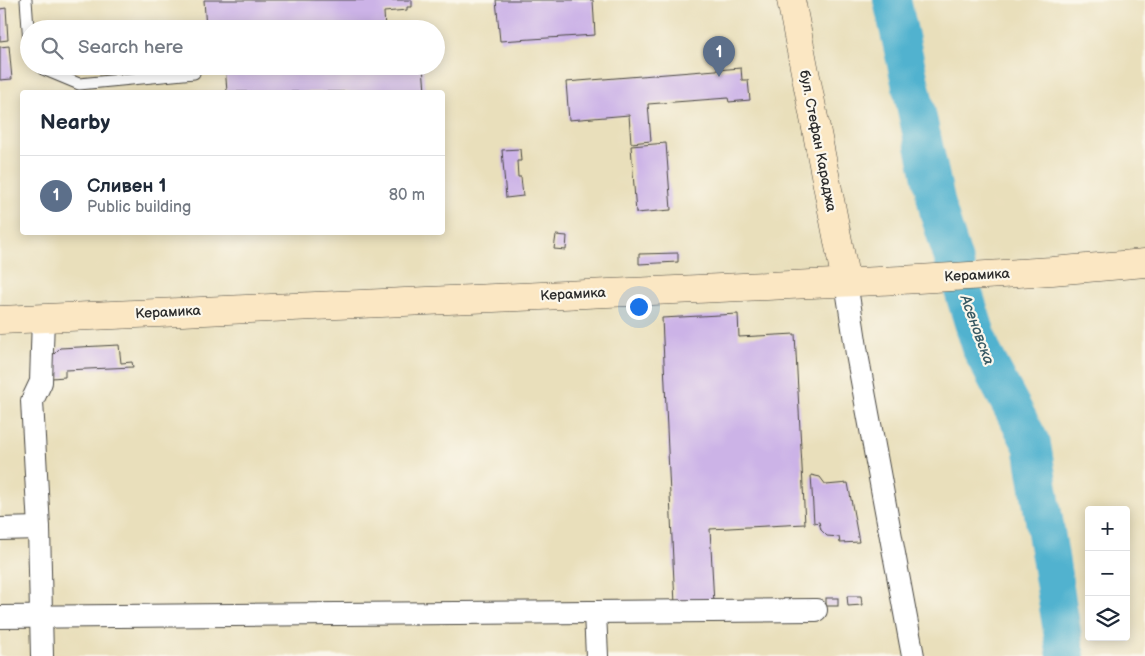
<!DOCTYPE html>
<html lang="en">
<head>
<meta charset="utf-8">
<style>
  body { margin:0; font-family:"Balsamiq Sans",sans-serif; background:#f2f2f3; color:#1f2937 }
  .controls { position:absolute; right:15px; bottom:15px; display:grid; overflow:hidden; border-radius:5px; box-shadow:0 2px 12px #0003 }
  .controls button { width:45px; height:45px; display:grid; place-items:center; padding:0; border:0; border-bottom:1px solid #e0e1e3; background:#fff; color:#1f2937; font:25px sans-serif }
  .you { position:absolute; left:638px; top:306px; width:18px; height:18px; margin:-12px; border:4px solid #fff; border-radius:50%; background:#1a73e8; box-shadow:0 0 0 8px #1a73e833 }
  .badge { display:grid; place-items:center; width:32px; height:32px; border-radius:50%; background:#1a73e8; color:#fff; font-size:16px; font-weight:700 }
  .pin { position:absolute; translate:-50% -41px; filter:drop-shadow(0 1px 2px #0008) }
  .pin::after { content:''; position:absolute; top:26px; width:18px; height:15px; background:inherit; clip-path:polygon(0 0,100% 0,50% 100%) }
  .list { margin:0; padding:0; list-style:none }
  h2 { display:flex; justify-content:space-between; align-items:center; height:65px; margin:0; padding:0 20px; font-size:21px }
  h2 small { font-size:16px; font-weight:400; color:#747a83 }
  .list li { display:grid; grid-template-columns:32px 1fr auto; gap:15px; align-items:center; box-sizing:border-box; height:80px; padding:0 20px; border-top:1px solid #e0e1e3 }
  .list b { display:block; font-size:19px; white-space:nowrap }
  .list p { margin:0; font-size:16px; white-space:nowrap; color:#747a83 }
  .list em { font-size:16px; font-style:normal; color:#747a83 }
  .icon { flex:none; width:28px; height:28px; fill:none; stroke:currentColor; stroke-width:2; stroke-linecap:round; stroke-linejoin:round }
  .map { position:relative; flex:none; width:1145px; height:656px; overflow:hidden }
  .search { position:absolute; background:#fff; box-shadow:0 2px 12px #0003; left:20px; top:20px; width:425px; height:55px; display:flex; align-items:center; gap:12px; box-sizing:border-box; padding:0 18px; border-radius:28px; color:#747a83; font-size:19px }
  .panel { position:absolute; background:#fff; box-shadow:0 2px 12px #0003; left:20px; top:90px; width:425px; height:145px; border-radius:5px }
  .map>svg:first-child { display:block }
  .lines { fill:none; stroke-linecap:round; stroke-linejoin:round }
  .river { stroke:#51b2cf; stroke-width:38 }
  .building { fill:#ccb3e7 }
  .lane-casing { stroke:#484641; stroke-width:13 }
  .street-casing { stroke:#484641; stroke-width:24 }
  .secondary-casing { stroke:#484641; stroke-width:29 }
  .lane { stroke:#fff; stroke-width:11 }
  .street { stroke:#fff; stroke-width:22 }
  .secondary { stroke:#fbe7c3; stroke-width:28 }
  .labels { text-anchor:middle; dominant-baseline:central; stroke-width:4.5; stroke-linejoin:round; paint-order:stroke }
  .street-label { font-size:14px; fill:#2b2b2b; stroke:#fbf7ec }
  .water-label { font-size:15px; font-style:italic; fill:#385a64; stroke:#fbf7ec }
</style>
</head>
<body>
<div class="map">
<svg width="1145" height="656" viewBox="0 0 1145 656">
  <rect width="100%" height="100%" fill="#fbf7ec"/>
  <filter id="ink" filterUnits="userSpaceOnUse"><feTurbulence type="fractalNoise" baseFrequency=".02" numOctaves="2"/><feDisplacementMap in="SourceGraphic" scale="10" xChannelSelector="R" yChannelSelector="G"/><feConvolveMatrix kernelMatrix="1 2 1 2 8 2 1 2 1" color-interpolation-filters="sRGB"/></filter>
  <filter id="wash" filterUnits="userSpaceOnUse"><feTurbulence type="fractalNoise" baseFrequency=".0096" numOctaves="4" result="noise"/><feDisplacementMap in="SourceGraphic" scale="20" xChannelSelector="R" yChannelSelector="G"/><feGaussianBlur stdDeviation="1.12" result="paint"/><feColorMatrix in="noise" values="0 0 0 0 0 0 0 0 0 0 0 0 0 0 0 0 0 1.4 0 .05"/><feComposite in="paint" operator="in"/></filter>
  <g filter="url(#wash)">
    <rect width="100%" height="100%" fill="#e9dfbb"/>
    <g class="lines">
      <polyline class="river" points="892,0 939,214 982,351 1032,445 1066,656"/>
    </g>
    <g id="blocks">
      <g class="building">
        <polygon points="204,0 412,0 412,7 407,7 407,10 384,12 385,29 206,29"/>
        <polygon points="496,0 593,0 595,35 500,41"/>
        <polygon points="6,8 8,40 0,41 0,9"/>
        <polygon points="9,46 12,79 0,80 0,47"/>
        <polygon points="225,66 423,66 425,92 227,92"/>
        <polygon points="741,68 742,80 748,80 750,100 729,102 728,98 648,104 651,141 631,143 629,115 569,120 566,82"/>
        <polygon points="666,143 671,210 636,213 631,146"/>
        <polygon points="520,149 521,161 517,161 518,177 521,177 523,196 506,198 502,150"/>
        <polygon points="556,235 567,236 566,250 554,249"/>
        <polygon points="678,253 678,262 639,264 639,254"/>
        <polygon points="738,314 739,337 795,334 805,524 710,529 714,604 675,605 662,318"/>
        <polygon points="119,345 121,363 132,362 133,367 65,370 65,377 52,378 51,357 60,348"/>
        <polygon points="811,475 820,477 826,485 848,483 859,542 840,543 839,537 827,536 821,530 819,522 814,523"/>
        <polygon points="847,596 861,596 862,605 848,606"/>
        <rect x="826" y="598" width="12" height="8"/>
      </g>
    </g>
  </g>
  <g filter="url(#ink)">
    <use href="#blocks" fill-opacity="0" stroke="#484641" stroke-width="1"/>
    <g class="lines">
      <defs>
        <g id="lane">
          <polyline points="26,0 29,43"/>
          <polyline points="41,66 43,69 79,84 194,73"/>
        </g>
        <g id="street">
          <polyline points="846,282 857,354 913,656"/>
          <polyline points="0,529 39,528"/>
          <polyline points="595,613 597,656"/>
          <polyline points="0,617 816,610"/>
          <polyline points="42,656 39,528 32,401 41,382 43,317"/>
        </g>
        <g id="secondary">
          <polyline points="791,0 846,282"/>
          <polyline points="0,320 901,280 1052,271 1145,263"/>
        </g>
      </defs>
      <use href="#lane" class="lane-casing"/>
      <use href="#street" class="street-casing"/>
      <use href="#secondary" class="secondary-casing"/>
      <use href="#lane" class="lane"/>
      <use href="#street" class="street"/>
      <use href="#secondary" class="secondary"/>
    </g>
  </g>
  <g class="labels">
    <g class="street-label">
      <text transform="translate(818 141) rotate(79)">бул. Стефан Караджа</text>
      <text transform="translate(977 275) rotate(-3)">Керамика</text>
      <text transform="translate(573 294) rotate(-3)">Керамика</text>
      <text transform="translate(168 312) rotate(-3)">Керамика</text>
    </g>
    <g class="water-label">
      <text transform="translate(977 330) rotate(70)">Асеновска</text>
    </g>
  </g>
</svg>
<div class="controls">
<button>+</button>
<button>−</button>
<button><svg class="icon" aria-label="layers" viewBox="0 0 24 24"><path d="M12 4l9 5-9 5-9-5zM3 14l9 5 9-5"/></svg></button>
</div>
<div class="you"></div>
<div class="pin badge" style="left:719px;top:77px;background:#5c6f8a">1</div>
<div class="search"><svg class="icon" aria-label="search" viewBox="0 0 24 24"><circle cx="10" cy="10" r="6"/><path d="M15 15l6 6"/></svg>Search here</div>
<section class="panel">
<h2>Nearby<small></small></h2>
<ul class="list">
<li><span class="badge" style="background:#5c6f8a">1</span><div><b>Сливен 1</b><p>Public building</p></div><em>80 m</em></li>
</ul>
</section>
</div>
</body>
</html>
